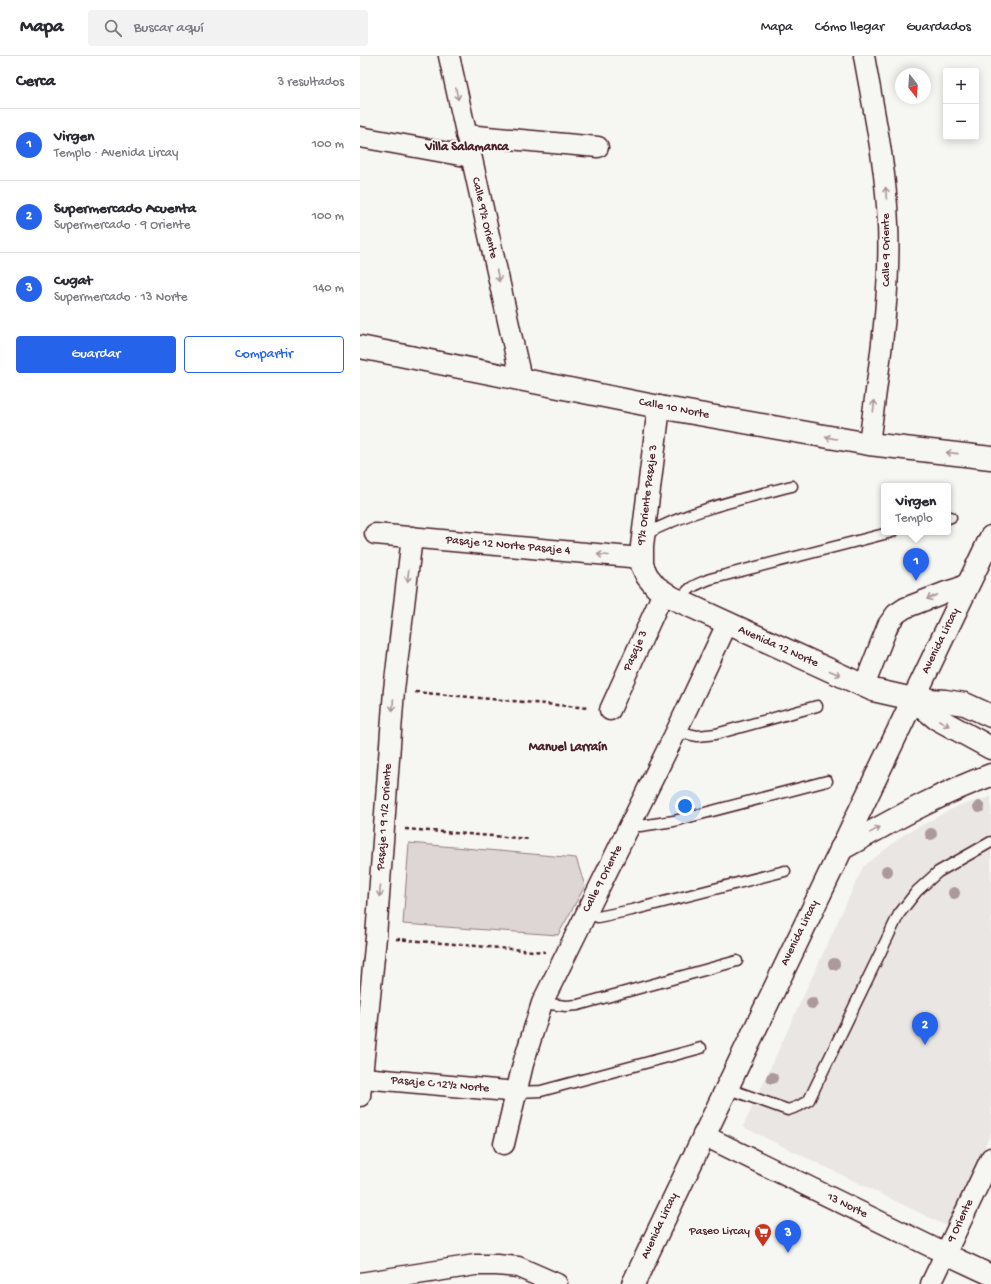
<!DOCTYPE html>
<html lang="es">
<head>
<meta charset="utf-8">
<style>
  body { margin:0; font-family:"Gochi Hand",sans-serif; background:#f2f2f3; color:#2b2b33 }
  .controls { position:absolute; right:12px; top:12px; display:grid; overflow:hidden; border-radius:4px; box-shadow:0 2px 10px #0003 }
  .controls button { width:36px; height:36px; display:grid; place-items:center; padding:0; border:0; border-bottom:1px solid #e1e1e2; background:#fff; color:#2b2b33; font:20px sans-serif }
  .compass { position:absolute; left:535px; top:12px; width:36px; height:36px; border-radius:50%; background:#fff; box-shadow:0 2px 10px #0003; rotate:163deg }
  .you { position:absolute; left:325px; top:750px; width:14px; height:14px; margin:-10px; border:3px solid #fff; border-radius:50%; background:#1a73e8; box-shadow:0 0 0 6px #1a73e833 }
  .badge { display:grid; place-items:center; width:26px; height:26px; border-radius:50%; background:#2563eb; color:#fff; font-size:13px; font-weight:700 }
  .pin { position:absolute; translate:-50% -33px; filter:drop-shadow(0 1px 2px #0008) }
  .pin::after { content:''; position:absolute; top:21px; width:14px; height:12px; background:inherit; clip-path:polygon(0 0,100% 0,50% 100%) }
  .popup { position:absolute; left:521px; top:427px; width:70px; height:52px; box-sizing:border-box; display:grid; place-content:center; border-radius:4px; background:#fff; filter:drop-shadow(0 1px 3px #0005); font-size:13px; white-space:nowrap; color:#7c7c81 }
  .popup b { font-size:15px; color:#2b2b33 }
  .popup::after { content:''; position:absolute; left:50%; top:100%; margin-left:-8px; border:8px solid transparent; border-top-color:#fff }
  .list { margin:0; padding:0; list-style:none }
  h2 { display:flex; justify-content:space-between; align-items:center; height:52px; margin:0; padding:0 16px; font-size:17px }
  h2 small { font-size:13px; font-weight:400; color:#7c7c81 }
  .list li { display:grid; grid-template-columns:26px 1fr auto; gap:12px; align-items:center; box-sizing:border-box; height:72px; padding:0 16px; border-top:1px solid #e1e1e2 }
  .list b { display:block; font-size:15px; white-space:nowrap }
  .list p { margin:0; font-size:13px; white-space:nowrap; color:#7c7c81 }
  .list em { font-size:13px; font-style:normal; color:#7c7c81 }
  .actions { display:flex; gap:8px; padding:12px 16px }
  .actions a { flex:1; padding:9px 0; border:1px solid #2563eb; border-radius:4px; text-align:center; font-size:14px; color:#2563eb }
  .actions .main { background:#2563eb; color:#fff }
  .icon { flex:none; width:22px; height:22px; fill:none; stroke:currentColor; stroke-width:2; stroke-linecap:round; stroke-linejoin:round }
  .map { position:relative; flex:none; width:631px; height:1228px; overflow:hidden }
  header { display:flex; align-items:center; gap:24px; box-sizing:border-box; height:56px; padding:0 20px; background:#fff; border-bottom:1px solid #e1e1e2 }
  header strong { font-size:19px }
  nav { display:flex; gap:22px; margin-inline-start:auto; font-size:14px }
  .search { width:280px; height:36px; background:#f2f2f3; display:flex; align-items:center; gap:10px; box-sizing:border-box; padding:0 14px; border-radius:4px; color:#7c7c81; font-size:15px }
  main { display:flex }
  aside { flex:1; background:#fff }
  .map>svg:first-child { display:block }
  .built { fill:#e9e6e3 }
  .green { fill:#ddd6d5; stroke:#947a80 }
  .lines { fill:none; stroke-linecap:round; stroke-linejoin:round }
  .service-casing { stroke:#4a1f2b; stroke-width:13 }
  .minor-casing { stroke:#4a1f2b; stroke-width:23 }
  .secondary-casing { stroke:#4a1f2b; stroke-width:25 }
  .primary-casing { stroke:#4a1f2b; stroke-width:25 }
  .path { stroke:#4a1f2b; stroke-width:2.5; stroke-dasharray:4 3; stroke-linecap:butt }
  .service { stroke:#f6f6f2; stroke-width:10 }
  .minor { stroke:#f6f6f2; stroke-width:20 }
  .secondary { stroke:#f6f6f2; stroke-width:22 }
  .primary { stroke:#f6f6f2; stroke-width:22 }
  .tree { fill:#ac999c }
  .oneway { stroke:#a99598 }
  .labels { text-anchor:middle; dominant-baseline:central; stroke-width:4; stroke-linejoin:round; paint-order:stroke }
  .street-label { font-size:12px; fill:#4a1f2b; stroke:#f6f6f2 }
  .poi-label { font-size:12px; fill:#4a1f2b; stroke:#f6f6f2; text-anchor:end }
  .neighbourhood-label { font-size:13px; font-weight:bold; fill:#4a1f2b; stroke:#f6f6f2 }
</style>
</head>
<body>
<header>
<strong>Mapa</strong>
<div class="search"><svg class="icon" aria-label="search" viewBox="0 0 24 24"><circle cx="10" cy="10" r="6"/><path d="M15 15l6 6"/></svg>Buscar aquí</div>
<nav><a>Mapa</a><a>Cómo llegar</a><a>Guardados</a></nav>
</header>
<main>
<aside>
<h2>Cerca<small>3 resultados</small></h2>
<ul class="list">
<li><span class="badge">1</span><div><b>Virgen</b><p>Templo · Avenida Lircay</p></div><em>100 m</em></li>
<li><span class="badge">2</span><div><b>Supermercado Acuenta</b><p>Supermercado · 9 Oriente</p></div><em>100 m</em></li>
<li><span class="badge">3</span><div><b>Cugat</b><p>Supermercado · 13 Norte</p></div><em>140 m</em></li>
</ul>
<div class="actions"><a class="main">Guardar</a><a>Compartir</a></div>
</aside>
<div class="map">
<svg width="631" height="1228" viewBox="0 0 631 1228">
  <rect width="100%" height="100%" fill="#f6f6f2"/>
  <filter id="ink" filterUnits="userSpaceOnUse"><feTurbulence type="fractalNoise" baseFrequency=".025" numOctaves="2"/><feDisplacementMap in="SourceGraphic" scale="8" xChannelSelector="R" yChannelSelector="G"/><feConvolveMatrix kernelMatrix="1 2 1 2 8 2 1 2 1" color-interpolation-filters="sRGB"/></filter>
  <g filter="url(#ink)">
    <polygon class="built" points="631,741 631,1076 589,1171 383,1071 503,811 545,778 598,750"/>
    <polygon class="green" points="49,787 216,802 225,830 198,879 43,868"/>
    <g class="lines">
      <defs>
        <g id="service">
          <polyline points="588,462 591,461"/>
          <path d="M284,479C330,454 381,443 432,430"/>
          <path d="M321,545C328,530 336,529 350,523L532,476"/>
          <polyline points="316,676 338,680 356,678 457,650"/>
          <polyline points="271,768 280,770 314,765 467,725"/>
          <polyline points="226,857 238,861 272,854 425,815"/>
          <polyline points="182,947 206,950 218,949 377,905"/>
          <polyline points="366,1032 428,1054 439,1050 449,1044 539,858 557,835 578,816 631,786"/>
          <polyline points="157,1036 181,1035 192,1032 341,992"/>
        </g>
        <g id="minor">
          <polyline points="89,0 161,323"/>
          <path d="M504,0C514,56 526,111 528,168C531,242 518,316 509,388"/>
          <polyline points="106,79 238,91"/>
          <polyline points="0,81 111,101"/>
          <polyline points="15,478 281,502"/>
          <polyline points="504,630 528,569 536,558 545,552 586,536 599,532 608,527"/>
          <polyline points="250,654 303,537"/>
          <polyline points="3,1022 157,1036"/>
          <polyline points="0,1040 16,881 34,634 52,481"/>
          <polyline points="343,1079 586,1198 631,1219"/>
          <polyline points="144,1088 163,1008 182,947 316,676 367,568"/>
          <polyline points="0,1227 115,1209 137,1209 158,1211 197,1228"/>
          <polyline points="571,1228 631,1102"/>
        </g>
        <g id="secondary">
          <polyline points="0,291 299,351 509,388 631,402"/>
          <polyline points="299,351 282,490 282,509 287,520 296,531 311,541 513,634 553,643 585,645 605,648 631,660"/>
          <polyline points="553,643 576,662 631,692"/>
        </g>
        <g id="primary">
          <path d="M481,793C530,766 578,738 631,719"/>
          <polyline points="273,1228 631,481"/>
        </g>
      </defs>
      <use href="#service" class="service-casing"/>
      <use href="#minor" class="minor-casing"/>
      <use href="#secondary" class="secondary-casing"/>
      <use href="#primary" class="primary-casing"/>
      <g class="path">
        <polyline points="55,636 229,652"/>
        <polyline points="45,773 170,783"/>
        <polyline points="36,883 185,896"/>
      </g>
      <use href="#service" class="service"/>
      <use href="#minor" class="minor"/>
      <use href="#secondary" class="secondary"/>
      <use href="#primary" class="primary"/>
    </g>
    <g class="tree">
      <circle cx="619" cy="751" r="6"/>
      <circle cx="571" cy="778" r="6"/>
      <circle cx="527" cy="815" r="6"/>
      <circle cx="594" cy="837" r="6"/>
      <circle cx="474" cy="908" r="6"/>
      <circle cx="452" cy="947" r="6"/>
      <circle cx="412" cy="1022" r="6"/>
    </g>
    <defs><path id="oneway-shaft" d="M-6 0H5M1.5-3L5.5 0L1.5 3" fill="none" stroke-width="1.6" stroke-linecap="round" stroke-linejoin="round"/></defs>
    <g class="oneway">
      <use href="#oneway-shaft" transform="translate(97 38) rotate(78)"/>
      <use href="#oneway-shaft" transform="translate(526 137) rotate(-94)"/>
      <use href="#oneway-shaft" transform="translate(138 220) rotate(77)"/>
      <use href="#oneway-shaft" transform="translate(514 350) rotate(-83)"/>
      <use href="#oneway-shaft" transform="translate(471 382) rotate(-170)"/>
      <use href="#oneway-shaft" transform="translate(592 397) rotate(-174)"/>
      <use href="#oneway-shaft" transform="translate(243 499) rotate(-175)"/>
      <use href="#oneway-shaft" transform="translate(48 520) rotate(97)"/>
      <use href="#oneway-shaft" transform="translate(572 541) rotate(158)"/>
      <use href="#oneway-shaft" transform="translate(475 617) rotate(24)"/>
      <use href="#oneway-shaft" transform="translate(33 649) rotate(94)"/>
      <use href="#oneway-shaft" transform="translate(584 667) rotate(30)"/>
      <use href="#oneway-shaft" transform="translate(515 774) rotate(-29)"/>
      <use href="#oneway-shaft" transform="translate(20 835) rotate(95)"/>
    </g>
  </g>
  <defs>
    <symbol id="supermarket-pin" viewBox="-11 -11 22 30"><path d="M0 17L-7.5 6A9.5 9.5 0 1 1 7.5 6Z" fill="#c8321e" stroke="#f6f6f2"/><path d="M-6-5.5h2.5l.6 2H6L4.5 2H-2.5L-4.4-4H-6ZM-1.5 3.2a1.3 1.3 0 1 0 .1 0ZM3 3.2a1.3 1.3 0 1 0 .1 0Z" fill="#fff"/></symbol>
  </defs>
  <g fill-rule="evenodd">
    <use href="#supermarket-pin" x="393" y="1166" width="20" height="27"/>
  </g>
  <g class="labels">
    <g class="street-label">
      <text transform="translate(124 162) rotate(77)">Calle 9½ Oriente</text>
      <text transform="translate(527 194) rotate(-90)">Calle 9 Oriente</text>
      <text transform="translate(314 353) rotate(11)">Calle 10 Norte</text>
      <text transform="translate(288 439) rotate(-83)">9½ Oriente Pasaje 3</text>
      <text transform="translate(148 490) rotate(5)">Pasaje 12 Norte Pasaje 4</text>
      <text transform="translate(581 585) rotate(-64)">Avenida Lircay</text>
      <text transform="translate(418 591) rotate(24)">Avenida 12 Norte</text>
      <text transform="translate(276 595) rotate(-66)">Pasaje 3</text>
      <text transform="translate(25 761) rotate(-86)">Pasaje 1 9 1/2 Oriente</text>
      <text transform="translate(243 823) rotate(-63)">Calle 9 Oriente</text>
      <text transform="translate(440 877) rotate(-64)">Avenida Lircay</text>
      <text transform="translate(80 1029) rotate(5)">Pasaje C 12½ Norte</text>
      <text transform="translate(487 1150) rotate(26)">13 Norte</text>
      <text transform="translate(601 1165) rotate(-65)">9 Oriente</text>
      <text transform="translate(300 1170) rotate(-65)">Avenida Lircay</text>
    </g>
    <g class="poi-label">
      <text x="390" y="1176">Paseo Lircay</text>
    </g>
    <g class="neighbourhood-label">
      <text x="107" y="91">Villa Salamanca</text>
      <text x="208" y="691">Manuel Larraín</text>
    </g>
  </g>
</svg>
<div class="controls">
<button>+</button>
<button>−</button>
</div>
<svg class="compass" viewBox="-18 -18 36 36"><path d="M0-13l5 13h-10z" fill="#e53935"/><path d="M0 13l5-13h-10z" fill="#7c7c81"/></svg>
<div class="you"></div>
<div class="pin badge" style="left:556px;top:525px">1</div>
<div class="popup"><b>Virgen</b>Templo</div>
<div class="pin badge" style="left:565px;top:989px">2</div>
<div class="pin badge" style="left:428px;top:1197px">3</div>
</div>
</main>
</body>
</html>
